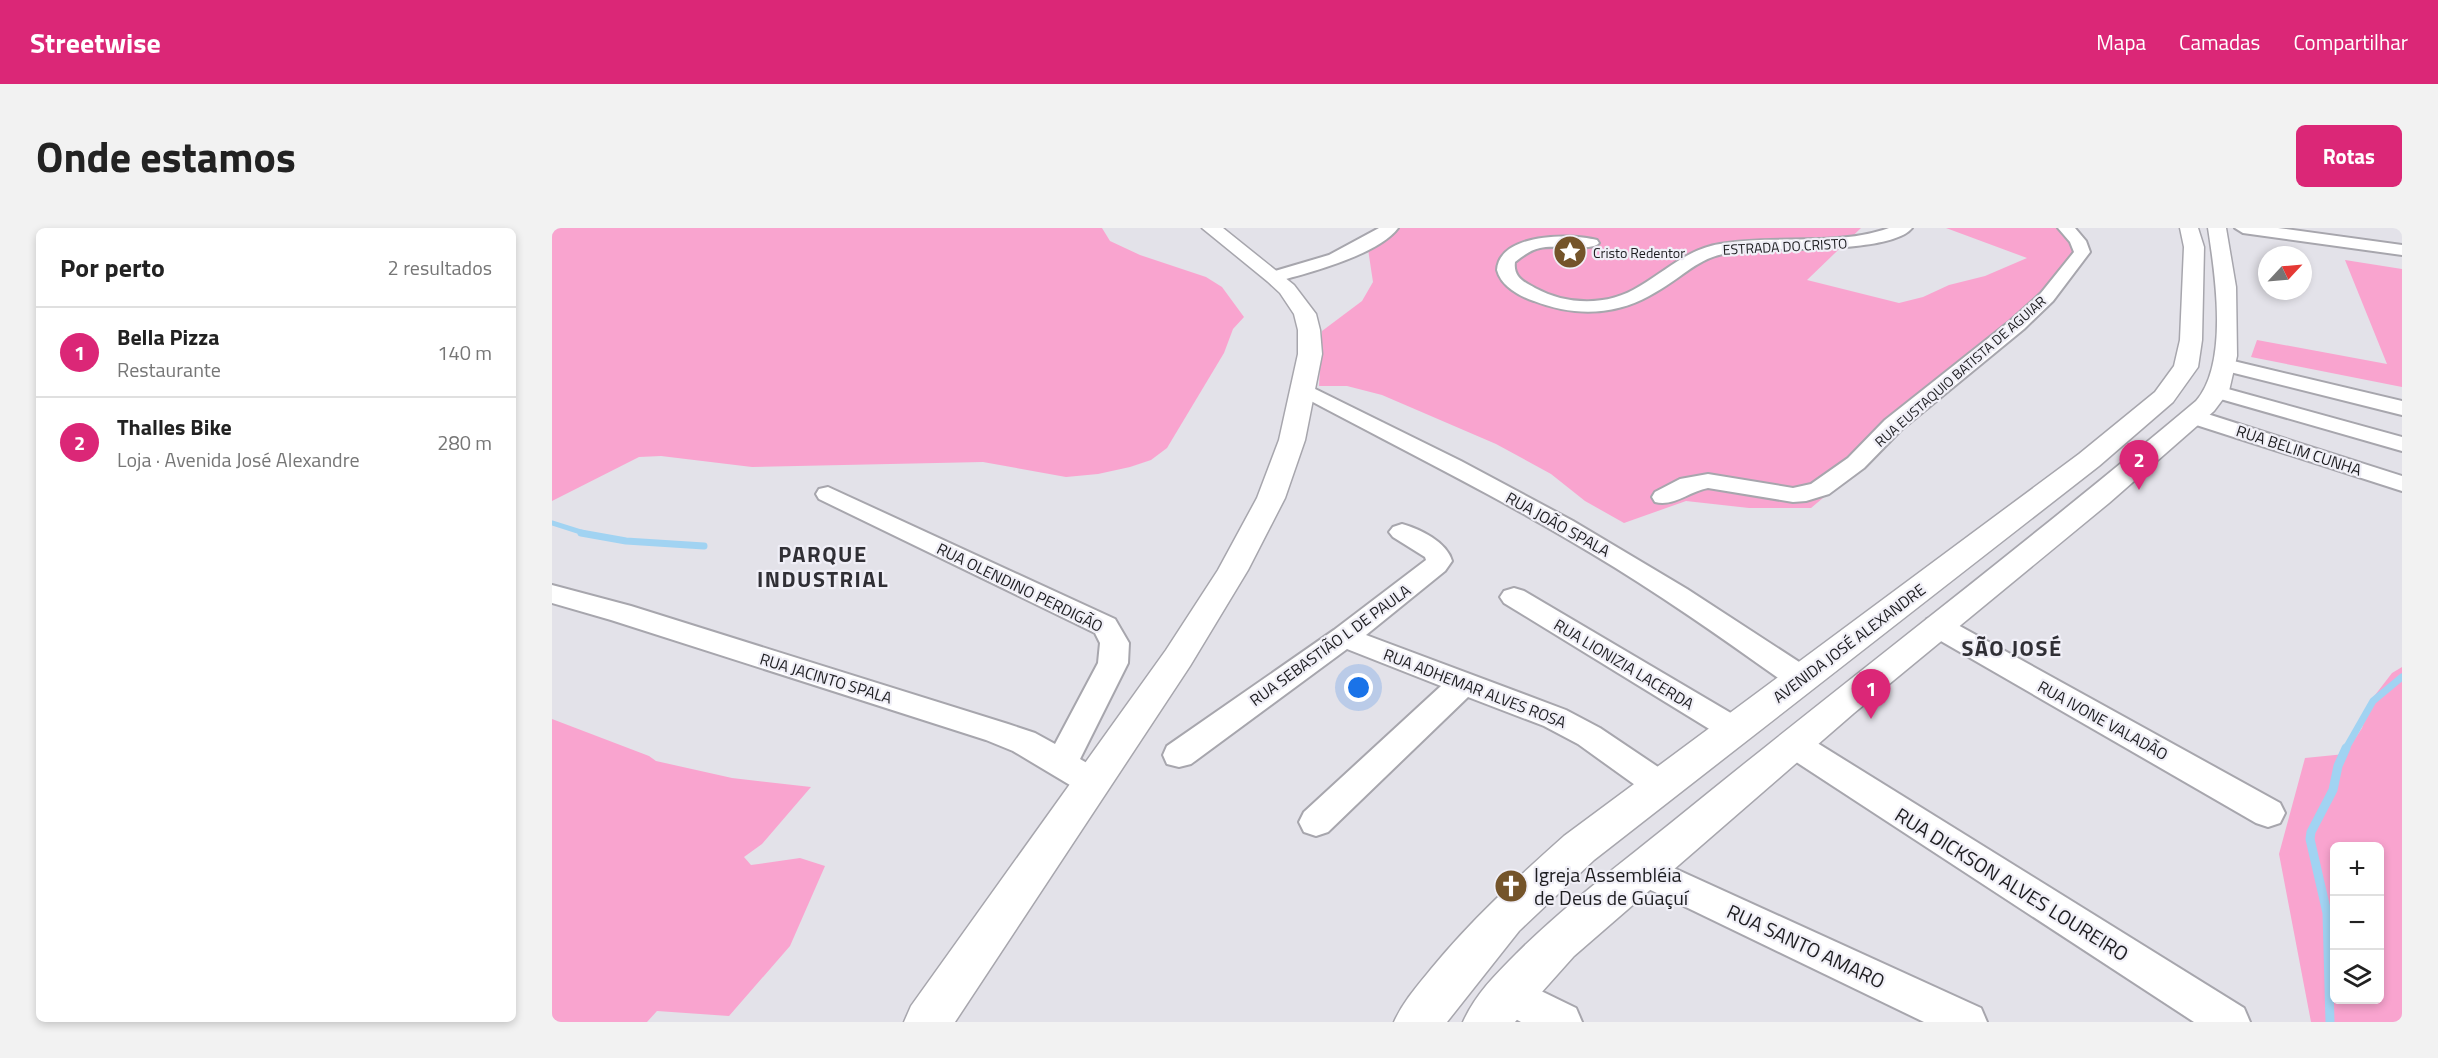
<!DOCTYPE html>
<html lang="pt">
<head>
<meta charset="utf-8">
<style>
  body { margin:0; font-family:"Titillium Web",sans-serif; background:#f2f2f2; color:#222 }
  .controls { position:absolute; right:18px; bottom:18px; display:grid; overflow:hidden; border-radius:9px; box-shadow:0 3px 9px #0003 }
  .controls button { width:54px; height:54px; display:grid; place-items:center; padding:0; border:0; border-bottom:2px solid #e0e0e0; background:#fff; color:#222; font:30px sans-serif }
  .compass { position:absolute; left:1706px; top:18px; width:54px; height:54px; border-radius:50%; background:#fff; box-shadow:0 3px 9px #0003; rotate:64deg }
  .you { position:absolute; left:807px; top:460px; width:21px; height:21px; margin:-15px; border:4px solid #fff; border-radius:50%; background:#1a73e8; box-shadow:0 0 0 9px #1a73e833 }
  .badge { display:grid; place-items:center; width:39px; height:39px; border-radius:50%; background:#db2777; color:#fff; font-size:20px; font-weight:700 }
  .pin { position:absolute; translate:-50% -50px; filter:drop-shadow(0 2px 3px #0008) }
  .pin::after { content:''; position:absolute; top:32px; width:21px; height:18px; background:inherit; clip-path:polygon(0 0,100% 0,50% 100%) }
  .list { margin:0; padding:0; list-style:none }
  h2 { display:flex; justify-content:space-between; align-items:center; height:78px; margin:0; padding:0 24px; font-size:26px }
  h2 small { font-size:20px; font-weight:400; color:#767676 }
  .list li { display:grid; grid-template-columns:39px 1fr auto; gap:18px; align-items:center; box-sizing:border-box; height:90px; padding:0 24px; border-top:2px solid #e0e0e0 }
  .list b { display:block; font-size:22px; white-space:nowrap }
  .list p { margin:0; font-size:20px; white-space:nowrap; color:#767676 }
  .list em { font-size:20px; font-style:normal; color:#767676 }
  .icon { flex:none; width:33px; height:33px; fill:none; stroke:currentColor; stroke-width:2; stroke-linecap:round; stroke-linejoin:round }
  .map { position:relative; flex:none; width:1850px; height:794px; overflow:hidden; border-radius:9px }
  header { display:flex; align-items:center; gap:36px; box-sizing:border-box; height:84px; padding:0 30px; background:#db2777; color:#fff }
  header strong { font-size:28px }
  nav { display:flex; gap:33px; margin-inline-start:auto; font-size:21px }
  .intro { display:flex; align-items:center; justify-content:space-between; box-sizing:border-box; height:144px; padding:0 36px }
  h1 { margin:0; font-size:42px }
  .button { padding:15px 27px; border-radius:9px; background:#db2777; color:#fff; font-size:21px; font-weight:700 }
  main { display:flex; gap:36px; padding:0 36px }
  aside { flex:1; background:#fff; border-radius:9px; box-shadow:0 3px 9px #0003 }
  .map>svg:first-child { display:block }
  .green { fill:#f9a4cf; fill-rule:evenodd }
  .lines { fill:none; stroke-linecap:round; stroke-linejoin:round }
  .stream-far2 { stroke:#a1d3f2; stroke-width:5 }
  .stream-far1 { stroke:#a1d3f2; stroke-width:7 }
  .stream { stroke:#a1d3f2; stroke-width:9 }
  .minor-casing { stroke:#a7a6ad; stroke-width:4 }
  .major-casing { stroke:#a7a6ad; stroke-width:3 }
  .highway-casing { stroke:#a7a6ad; stroke-width:3 }
  .minor { fill:#fff; fill-rule:evenodd }
  .major { fill:#fff; fill-rule:evenodd }
  .highway { fill:#fff; fill-rule:evenodd }
  .labels { text-anchor:middle; dominant-baseline:central; stroke-width:4.5; stroke-linejoin:round; paint-order:stroke }
  .far-street-label { font-size:14px; fill:#1d1d20; stroke:#f0eff7 }
  .far-poi-label { font-size:14px; fill:#1d1d20; stroke:#f0eff7; text-anchor:start }
  .street-label { font-size:16px; fill:#1d1d20; stroke:#f0eff7 }
  .near-poi-label { font-size:20px; fill:#1d1d20; stroke:#f0eff7; text-anchor:start }
  .near-street-label { font-size:20px; fill:#1d1d20; stroke:#f0eff7 }
  .district-label { font-size:22px; font-weight:bold; letter-spacing:1.5px; fill:#302f35; stroke:#f0eff7 }
</style>
</head>
<body>
<header>
<strong>Streetwise</strong>
<nav><a>Mapa</a><a>Camadas</a><a>Compartilhar</a></nav>
</header>
<div class="intro"><h1>Onde estamos</h1><a class="button">Rotas</a></div>
<main>
<aside>
<h2>Por perto<small>2 resultados</small></h2>
<ul class="list">
<li><span class="badge">1</span><div><b>Bella Pizza</b><p>Restaurante</p></div><em>140 m</em></li>
<li><span class="badge">2</span><div><b>Thalles Bike</b><p>Loja · Avenida José Alexandre</p></div><em>280 m</em></li>
</ul>
</aside>
<div class="map">
<svg width="1850" height="794" viewBox="0 0 1850 794">
  <rect width="100%" height="100%" fill="#e3e2e9"/>
  <g class="green">
    <polygon points="0,0 550,0 558,13 588,27 654,49 670,59 692,89 681,101 672,125 615,220 599,232 578,239 546,246 514,249 431,234 200,239 109,228 87,229 0,273"/>
    <polygon points="843,0 1309,0 1255,52 1347,75 1371,69 1397,57 1433,48 1475,30 1394,0 1517,0 1530,21 1496,66 1404,138 1333,218 1259,280 1197,280 1134,273 1072,295 1033,273 999,246 944,216 830,167 795,158 767,158 770,103 810,73 821,54 816,21"/>
    <polygon points="1793,32 1850,41 1850,159 1699,129 1705,112 1835,136"/>
    <path d="M1850,439V794H1759L1727,626L1753,530L1793,526L1810,500L1820,471L1840,445ZM1782,618H1828V772H1782Z"/>
    <polygon points="0,491 97,528 104,533 180,550 259,559 210,616 192,629 199,637 248,630 273,638 238,718 177,788 105,783 95,794 0,794"/>
  </g>
  <g class="lines">
    <polyline class="stream-far2" points="0,295 35,306"/>
    <g class="stream-far1">
      <polyline points="29,305 74,313 152,318"/>
      <polyline points="1793,522 1821,473 1850,449"/>
    </g>
    <polyline class="stream" points="1778,794 1775,685 1758,611 1759,604 1781,562 1786,538 1794,520"/>
    <defs>
      <g id="minor">
        <path d="M827,0H846C826,27 754,46 722,54L716,53L713,49L716,45L777,27Z"/>
        <path d="M1337,0H1360C1340,25 1231,20 1199,22C1144,25 1140,45 1097,68C1061,88 1020,88 982,73C967,68 949,58 945,42C947,5 1019,5 1045,12L1047,15C1040,24 1002,16 988,20C978,22 971,28 963,34C961,49 972,54 983,60C1016,78 1057,78 1088,58C1115,42 1136,21 1168,16C1224,6 1283,19 1337,0Z"/>
        <path d="M1506,0H1523L1534,13L1538,24L1501,73L1472,101L1349,202L1312,240L1277,266L1254,273L1241,274L1156,260C1138,263 1122,279 1103,274L1100,269L1103,264L1128,251L1156,246L1241,260L1259,256L1296,230L1333,192L1458,93L1489,65L1522,24L1518,14Z"/>
        <polygon points="1683,0 1726,0 1850,17 1850,27 1691,5"/>
        <polygon points="1673,131 1850,173 1850,187 1666,141 1663,137 1666,133"/>
        <path d="M751,155L909,233L1021,293L1135,361L1261,443L1265,451L1261,459L1250,462L1239,459C1174,413 1108,366 1039,325C943,267 843,218 744,165L740,161L744,157Z"/>
        <polygon points="1665,158 1850,209 1850,223 1658,168 1654,164 1658,160"/>
        <polygon points="1643,182 1850,248 1850,263 1635,194 1632,189 1635,184"/>
        <polygon points="276,259 563,391 577,415 576,435 528,531 552,545 557,554 552,563 540,567 528,563 461,523 434,512 59,392 0,375 0,357 79,378 456,496 483,505 503,516 546,435 548,415 543,405 267,271 264,266 267,261"/>
        <path d="M850,296C868,301 895,314 900,333L893,343L814,407L1014,482L1048,500L1121,549L1126,558L1121,567L1109,571L1097,567L1026,516L992,498L916,469L776,604L764,608L752,604L747,594L752,584L889,458L795,421L639,536L627,539L615,536L611,527L615,518L782,402L874,332L873,329L841,309L837,304L841,299Z"/>
        <polygon points="962,360 972,363 1194,494 1199,502 1194,510 1183,514 1172,510 952,375 948,369 952,363"/>
        <polygon points="1385,388 1395,391 1728,575 1733,585 1728,595 1716,599 1704,595 1375,405 1371,398 1375,391"/>
        <polygon points="1243,505 1254,508 1692,780 1698,794 1642,794 1232,526 1227,517 1232,508"/>
        <polygon points="1093,627 1429,780 1435,794 1372,794 1080,653 1075,642 1080,631"/>
        <polygon points="956,747 1024,780 1030,794 969,794 942,779 936,766 942,753"/>
      </g>
      <g id="major">
        <path d="M1628,0H1646L1652,19L1650,112L1646,139L1621,174L1547,238L1042,632L967,703L895,794H842C851,774 865,758 879,741C919,692 965,650 1012,608L1527,226L1603,164L1622,138L1628,112L1632,19Z"/>
        <path d="M1656,0H1674L1684,59L1685,128L1677,163L1662,183L1557,275L1302,485L1022,728L963,794H911C923,767 943,747 964,726C1012,678 1067,637 1119,595C1293,453 1473,317 1644,173C1677,135 1663,46 1656,0Z"/>
      </g>
      <polygon id="highway" points="650,0 671,0 742,57 764,86 768,102 770,126 753,212 733,270 696,342 638,438 403,794 352,794 359,778 614,422 666,342 705,270 727,212 746,126 746,102 742,86 728,65 715,53"/>
    </defs>
    <use href="#minor" class="minor-casing"/>
    <use href="#major" class="major-casing"/>
    <use href="#highway" class="highway-casing"/>
    <use href="#minor" class="minor"/>
    <use href="#major" class="major"/>
    <use href="#highway" class="highway"/>
  </g>
  <defs>
    <symbol id="sight-disc" viewBox="-11 -11 22 22"><circle r="9.5" fill="#74542a" stroke="#f0eff7"/><path d="M0-6L1.8-2.2L6-1.7L2.9 1.2L3.7 5.4L0 3.3L-3.7 5.4L-2.9 1.2L-6-1.7L-1.8-2.2Z" fill="#fff"/></symbol>
    <symbol id="church-disc" viewBox="-11 -11 22 22"><circle r="9.5" fill="#74542a" stroke="#f0eff7"/><path d="M-1.2-6h2.4v3.5h3.3v2.4h-3.3V6h-2.4V-.1h-3.3v-2.4h3.3Z" fill="#fff"/></symbol>
  </defs>
  <g fill-rule="evenodd">
    <use href="#sight-disc" x="999" y="5" width="38" height="38"/>
    <use href="#church-disc" x="940" y="639" width="38" height="38"/>
  </g>
  <g class="labels">
    <g class="far-street-label">
      <text transform="translate(1233 18) rotate(-3)">ESTRADA DO CRISTO</text>
      <text transform="translate(1408 143) rotate(-41)">RUA EUSTAQUIO BATISTA DE AGUIAR</text>
    </g>
    <g class="far-poi-label">
      <text x="1041" y="24">Cristo Redentor</text>
    </g>
    <g class="street-label">
      <text transform="translate(1747 222) rotate(18)">RUA BELIM CUNHA</text>
      <text transform="translate(1006 296) rotate(29)">RUA JOÃO SPALA</text>
      <text transform="translate(468 359) rotate(26)">RUA OLENDINO PERDIGÃO</text>
      <text transform="translate(1297 415) rotate(-37)">AVENIDA JOSÉ ALEXANDRE</text>
      <text transform="translate(778 417) rotate(-36)">RUA SEBASTIÃO L DE PAULA</text>
      <text transform="translate(1072 436) rotate(31)">RUA LIONIZIA LACERDA</text>
      <text transform="translate(274 450) rotate(17)">RUA JACINTO SPALA</text>
      <text transform="translate(923 460) rotate(21)">RUA ADHEMAR ALVES ROSA</text>
      <text transform="translate(1551 492) rotate(29)">RUA IVONE VALADÃO</text>
    </g>
    <g class="near-poi-label">
      <text x="982" y="646">Igreja Assembléia<tspan x="982" dy="23">de Deus de Guaçuí</tspan></text>
    </g>
    <g class="near-street-label">
      <text transform="translate(1460 656) rotate(32)">RUA DICKSON ALVES LOUREIRO</text>
      <text transform="translate(1254 718) rotate(25)">RUA SANTO AMARO</text>
    </g>
    <g class="district-label">
      <text x="271" y="326">PARQUE<tspan x="271" dy="25">INDUSTRIAL</tspan></text>
      <text x="1460" y="420">SÃO JOSÉ</text>
    </g>
  </g>
</svg>
<div class="controls">
<button>+</button>
<button>−</button>
<button><svg class="icon" aria-label="layers" viewBox="0 0 24 24"><path d="M12 4l9 5-9 5-9-5zM3 14l9 5 9-5"/></svg></button>
</div>
<svg class="compass" viewBox="-18 -18 36 36"><path d="M0-13l5 13h-10z" fill="#e53935"/><path d="M0 13l5-13h-10z" fill="#767676"/></svg>
<div class="you"></div>
<div class="pin badge" style="left:1319px;top:491px">1</div>
<div class="pin badge" style="left:1587px;top:262px">2</div>
</div>
</main>
</body>
</html>
